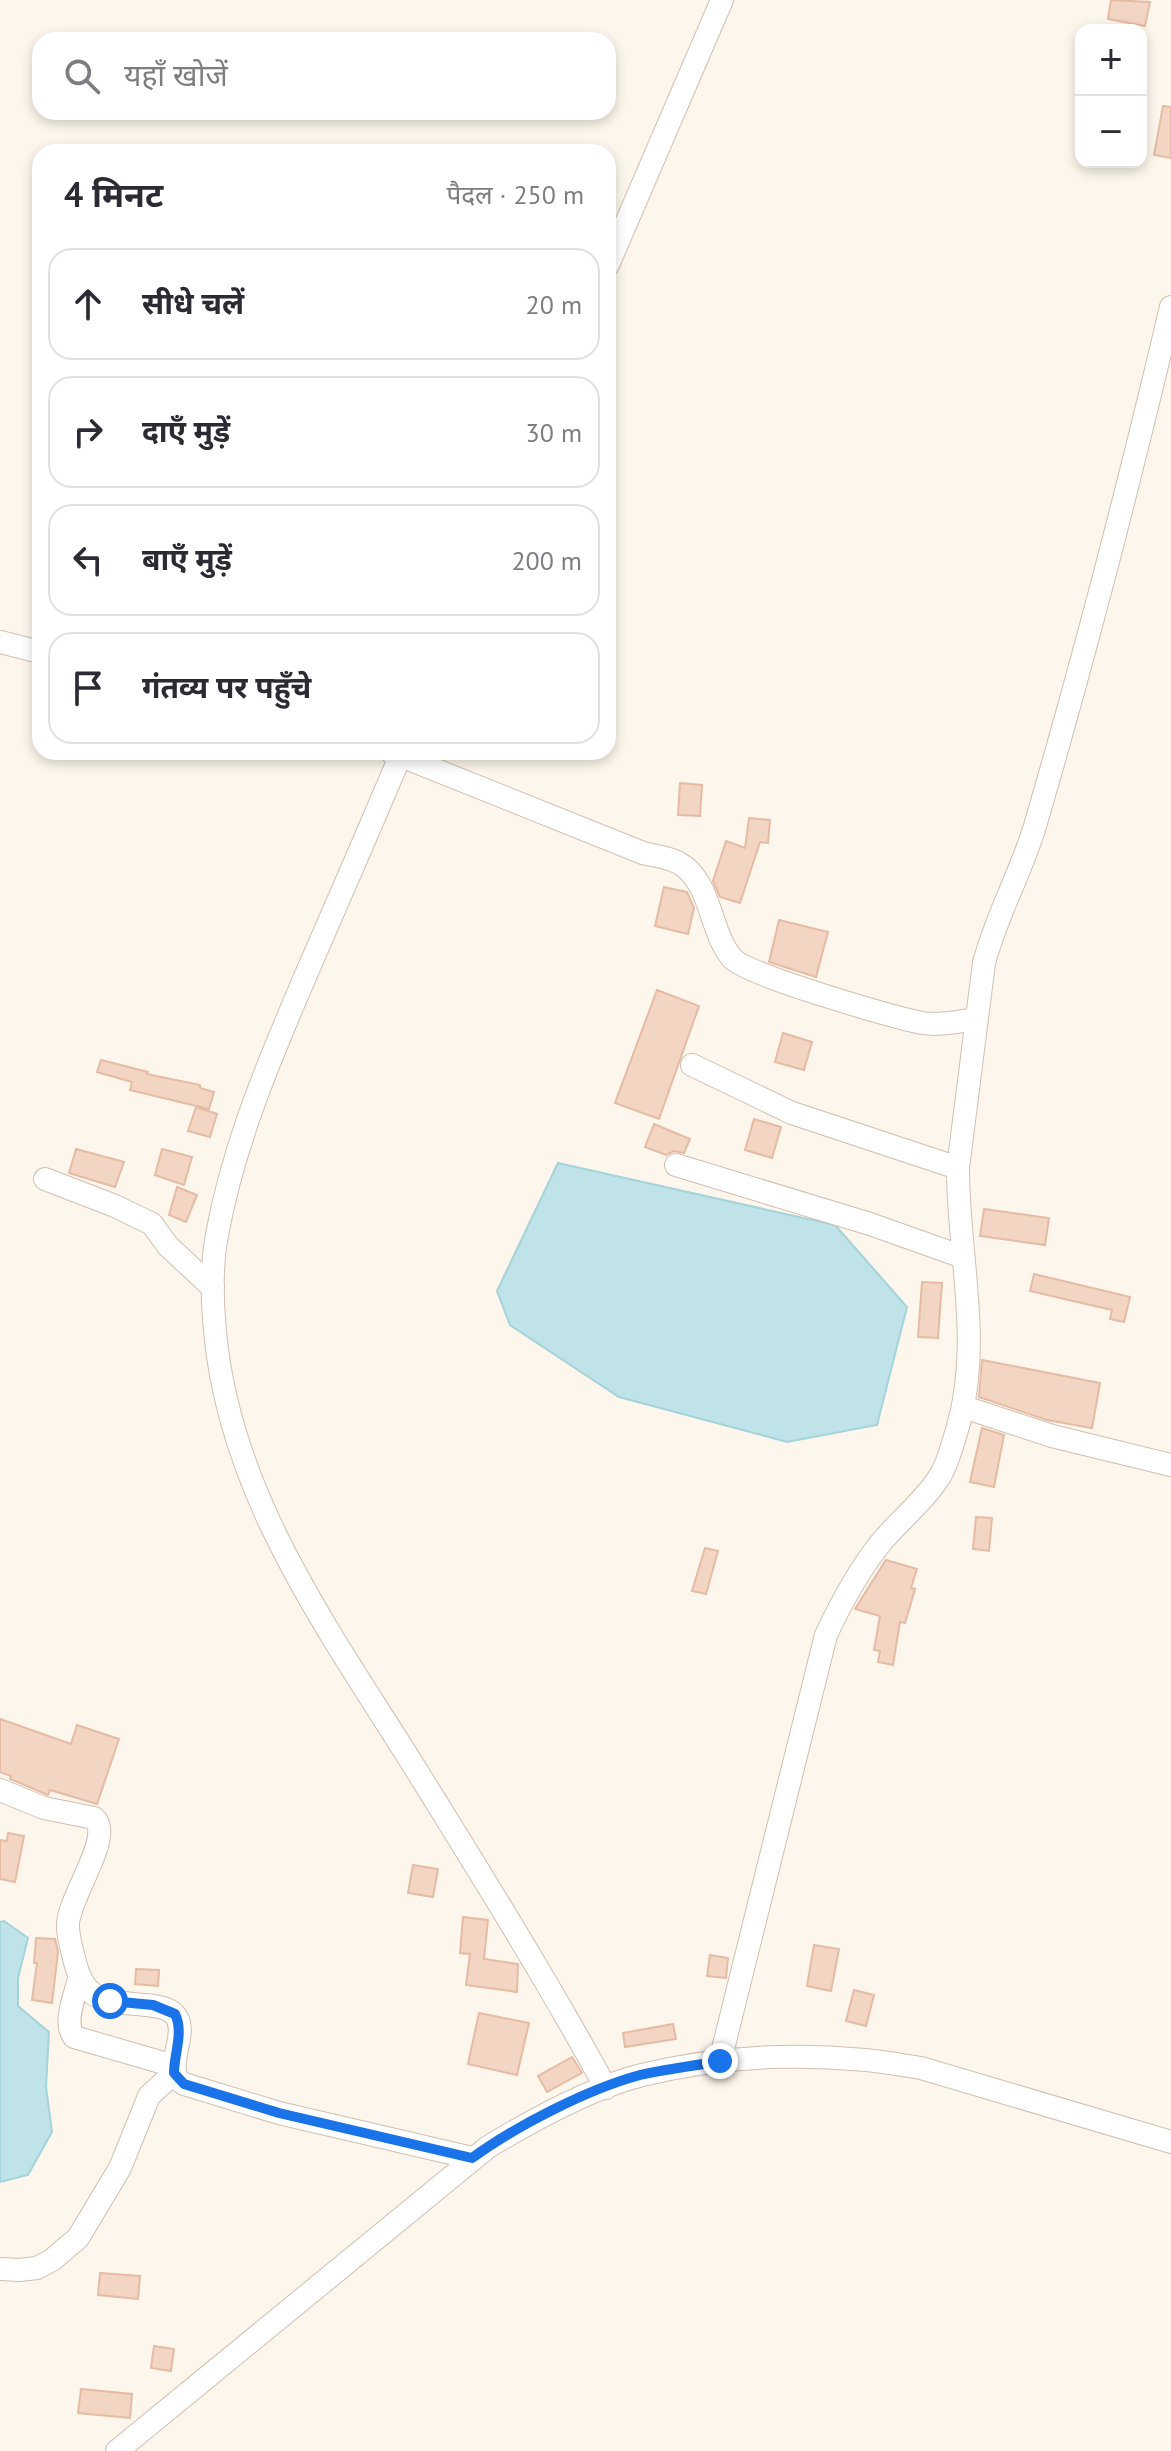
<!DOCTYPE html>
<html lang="hi">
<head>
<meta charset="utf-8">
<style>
  body { margin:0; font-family:"PT Sans","Noto Sans Devanagari",sans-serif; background:#f2f2f3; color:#2b2b33 }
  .controls { position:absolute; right:24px; top:24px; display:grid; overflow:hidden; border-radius:16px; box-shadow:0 4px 12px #0003 }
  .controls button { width:72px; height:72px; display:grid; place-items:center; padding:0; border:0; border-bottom:2px solid #e1e1e2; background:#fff; color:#2b2b33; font:40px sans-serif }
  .stop { position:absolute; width:24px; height:24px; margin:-18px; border:6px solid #1a73e8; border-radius:50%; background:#fff }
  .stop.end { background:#1a73e8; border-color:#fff; box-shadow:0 2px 8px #0008 }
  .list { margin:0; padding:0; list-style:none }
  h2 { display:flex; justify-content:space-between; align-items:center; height:104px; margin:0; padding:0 32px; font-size:34px }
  h2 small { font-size:26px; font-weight:400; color:#7c7c81 }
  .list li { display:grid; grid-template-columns:52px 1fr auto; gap:24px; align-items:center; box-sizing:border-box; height:112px; margin:0 16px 16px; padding:0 16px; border:2px solid #e1e1e2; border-radius:24px }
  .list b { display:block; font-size:30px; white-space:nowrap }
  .list em { font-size:26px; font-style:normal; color:#7c7c81 }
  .icon { flex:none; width:44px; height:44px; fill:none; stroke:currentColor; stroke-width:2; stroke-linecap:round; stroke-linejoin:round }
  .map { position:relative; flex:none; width:1171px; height:2451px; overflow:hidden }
  .search { position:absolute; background:#fff; box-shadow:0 4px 12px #0003; left:32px; top:32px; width:584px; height:88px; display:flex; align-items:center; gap:20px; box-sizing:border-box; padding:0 28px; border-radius:24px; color:#7c7c81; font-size:30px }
  .panel { position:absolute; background:#fff; box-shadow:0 4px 12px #0003; left:32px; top:144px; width:584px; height:616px; border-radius:24px }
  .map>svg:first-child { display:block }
  .water { fill:#bfe3e8; stroke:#a5d3da; stroke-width:2 }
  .building { fill:#f3d5c3; stroke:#e6bba3; stroke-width:2 }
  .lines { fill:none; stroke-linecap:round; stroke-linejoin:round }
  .minor-casing { stroke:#d1beb0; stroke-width:24 }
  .minor { stroke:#fff; stroke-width:22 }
  .route { stroke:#1a73e8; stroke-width:10 }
</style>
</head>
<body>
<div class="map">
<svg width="1171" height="2451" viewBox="0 0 1171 2451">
  <rect width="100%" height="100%" fill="#fdf6ec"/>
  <g class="water">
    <polygon points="558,1163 835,1225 907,1307 877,1425 787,1442 619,1397 510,1325 497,1291"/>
    <polygon points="4,1921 28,1938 18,1978 18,2006 49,2032 46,2087 52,2132 28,2175 0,2182 0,1922"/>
  </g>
  <g class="building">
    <polygon points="1111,0 1150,2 1145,26 1108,19"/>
    <polygon points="1163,106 1171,107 1171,158 1154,155"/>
    <polygon points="680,783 702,785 700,816 678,815"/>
    <polygon points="749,818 770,820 768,843 760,842 740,903 720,897 713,881 726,841 745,848"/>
    <polygon points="664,887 687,892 694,908 688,934 655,926"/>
    <polygon points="779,920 828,932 816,977 769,962"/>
    <polygon points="657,990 699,1006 659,1119 615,1103"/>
    <polygon points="783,1033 812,1042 804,1070 775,1062"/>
    <polygon points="101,1060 148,1072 147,1074 200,1085 200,1088 214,1092 209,1109 130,1090 132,1082 97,1072"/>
    <polygon points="196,1107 217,1114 210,1137 188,1131"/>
    <polygon points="754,1119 781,1127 772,1158 745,1150"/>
    <polygon points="654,1124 690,1139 684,1153 674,1151 666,1155 645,1147"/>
    <polygon points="76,1149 124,1162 115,1187 69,1173"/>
    <polygon points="162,1149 192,1157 184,1185 155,1175"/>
    <polygon points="177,1187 197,1195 186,1222 169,1215"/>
    <polygon points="984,1209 1049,1218 1045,1245 980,1236"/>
    <polygon points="1034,1274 1130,1297 1124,1322 1110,1319 1112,1310 1030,1291"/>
    <polygon points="922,1282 942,1283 938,1338 918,1337"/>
    <polygon points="982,1360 1100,1383 1092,1428 1047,1420 979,1397"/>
    <polygon points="982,1428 1004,1435 994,1487 970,1482"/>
    <polygon points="976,1517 992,1518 989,1551 973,1549"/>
    <polygon points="705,1548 718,1551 706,1594 692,1591"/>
    <polygon points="886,1560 917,1569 911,1588 915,1589 905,1623 900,1622 893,1665 878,1662 880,1651 874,1650 880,1616 855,1609"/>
    <polygon points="0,1719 71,1744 77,1725 119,1739 97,1804 50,1790 48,1795 10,1779 11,1776 0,1772"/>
    <polygon points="8,1833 24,1836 15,1882 0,1879 0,1840 7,1841"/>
    <polygon points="413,1865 438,1869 433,1897 408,1893"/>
    <polygon points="463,1917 488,1920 484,1959 518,1964 517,1992 466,1985 470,1954 460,1953"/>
    <polygon points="36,1938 55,1939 58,1952 52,2003 32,2000 37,1963 34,1963"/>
    <polygon points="814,1945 839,1949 831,1991 807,1986"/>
    <polygon points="710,1955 728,1958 726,1978 707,1976"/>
    <polygon points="136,1969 159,1970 158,1986 135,1984"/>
    <polygon points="854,1990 874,1995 866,2026 846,2021"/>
    <polygon points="479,2013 529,2023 517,2075 468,2064"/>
    <polygon points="673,2024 676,2039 625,2047 623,2033"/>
    <polygon points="572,2057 582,2073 547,2092 538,2076"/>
    <polygon points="100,2273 140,2276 138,2299 98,2295"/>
    <polygon points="154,2346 174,2349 171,2371 151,2368"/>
    <polygon points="81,2389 132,2394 130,2418 78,2413"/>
  </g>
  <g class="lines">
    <defs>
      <g id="minor">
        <polyline points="608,265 722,0"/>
        <polyline points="0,642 40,652"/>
        <path d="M391,752L643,853C655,856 668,857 679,863C712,882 709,931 732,958C745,975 894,1017 922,1023C940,1026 959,1021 977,1019"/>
        <path d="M402,752C371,825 340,897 308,970C271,1056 234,1142 217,1235C211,1266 212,1299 215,1331C230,1500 334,1637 420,1776C484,1879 548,1982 606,2088"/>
        <polyline points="692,1065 792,1113 958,1168"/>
        <polyline points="676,1165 870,1224 963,1257"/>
        <polyline points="45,1179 115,1206 152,1224 168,1246 213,1288"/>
        <polyline points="964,1407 1052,1436 1171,1465"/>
        <path d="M0,1790L44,1808L94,1818C115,1837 67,1898 68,1926C68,1938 72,1950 75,1962C85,2004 108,2001 145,2005C154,2006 167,2007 174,2014C190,2030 167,2060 177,2079L184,2084L279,2113L472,2158"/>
        <path d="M79,1979C75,1995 63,2023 74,2037L174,2066"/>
        <path d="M720,2061L826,1635C840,1605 858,1572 879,1545C898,1521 923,1503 940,1476C948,1463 952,1446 957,1430C983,1343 958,1257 958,1168L984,963C996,916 1021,873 1035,826C1085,655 1130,481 1171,307"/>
        <polyline points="0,2269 19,2270 37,2268 52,2260 78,2238 120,2168 149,2096 174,2073"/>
        <path d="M117,2451L488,2147C531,2121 594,2087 642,2075C732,2053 830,2051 921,2068L1171,2142"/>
      </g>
    </defs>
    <use href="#minor" class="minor-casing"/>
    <use href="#minor" class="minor"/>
  </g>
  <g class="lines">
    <path class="route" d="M110,2001L153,2005L175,2014C184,2032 174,2054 174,2073L184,2084L279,2113L472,2158C516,2126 588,2089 640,2075C666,2069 694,2066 720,2061"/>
  </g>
</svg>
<div class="controls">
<button>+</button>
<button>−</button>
</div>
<div class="stop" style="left:110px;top:2001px"></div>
<div class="stop end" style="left:720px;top:2061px"></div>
<div class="search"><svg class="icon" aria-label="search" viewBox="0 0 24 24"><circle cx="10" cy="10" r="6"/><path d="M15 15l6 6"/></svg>यहाँ खोजें</div>
<section class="panel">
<h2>4 मिनट<small>पैदल · 250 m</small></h2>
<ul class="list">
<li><svg class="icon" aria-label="ahead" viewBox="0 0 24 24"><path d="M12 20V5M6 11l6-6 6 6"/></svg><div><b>सीधे चलें</b></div><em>20 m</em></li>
<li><svg class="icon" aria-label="right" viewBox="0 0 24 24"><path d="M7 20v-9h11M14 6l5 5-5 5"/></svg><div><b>दाएँ मुड़ें</b></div><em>30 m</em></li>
<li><svg class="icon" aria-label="left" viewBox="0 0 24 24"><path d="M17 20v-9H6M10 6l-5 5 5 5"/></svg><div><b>बाएँ मुड़ें</b></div><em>200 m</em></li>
<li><svg class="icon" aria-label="arrive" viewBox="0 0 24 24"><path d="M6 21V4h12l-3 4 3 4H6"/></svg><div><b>गंतव्य पर पहुँचे</b></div></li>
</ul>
</section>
</div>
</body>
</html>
